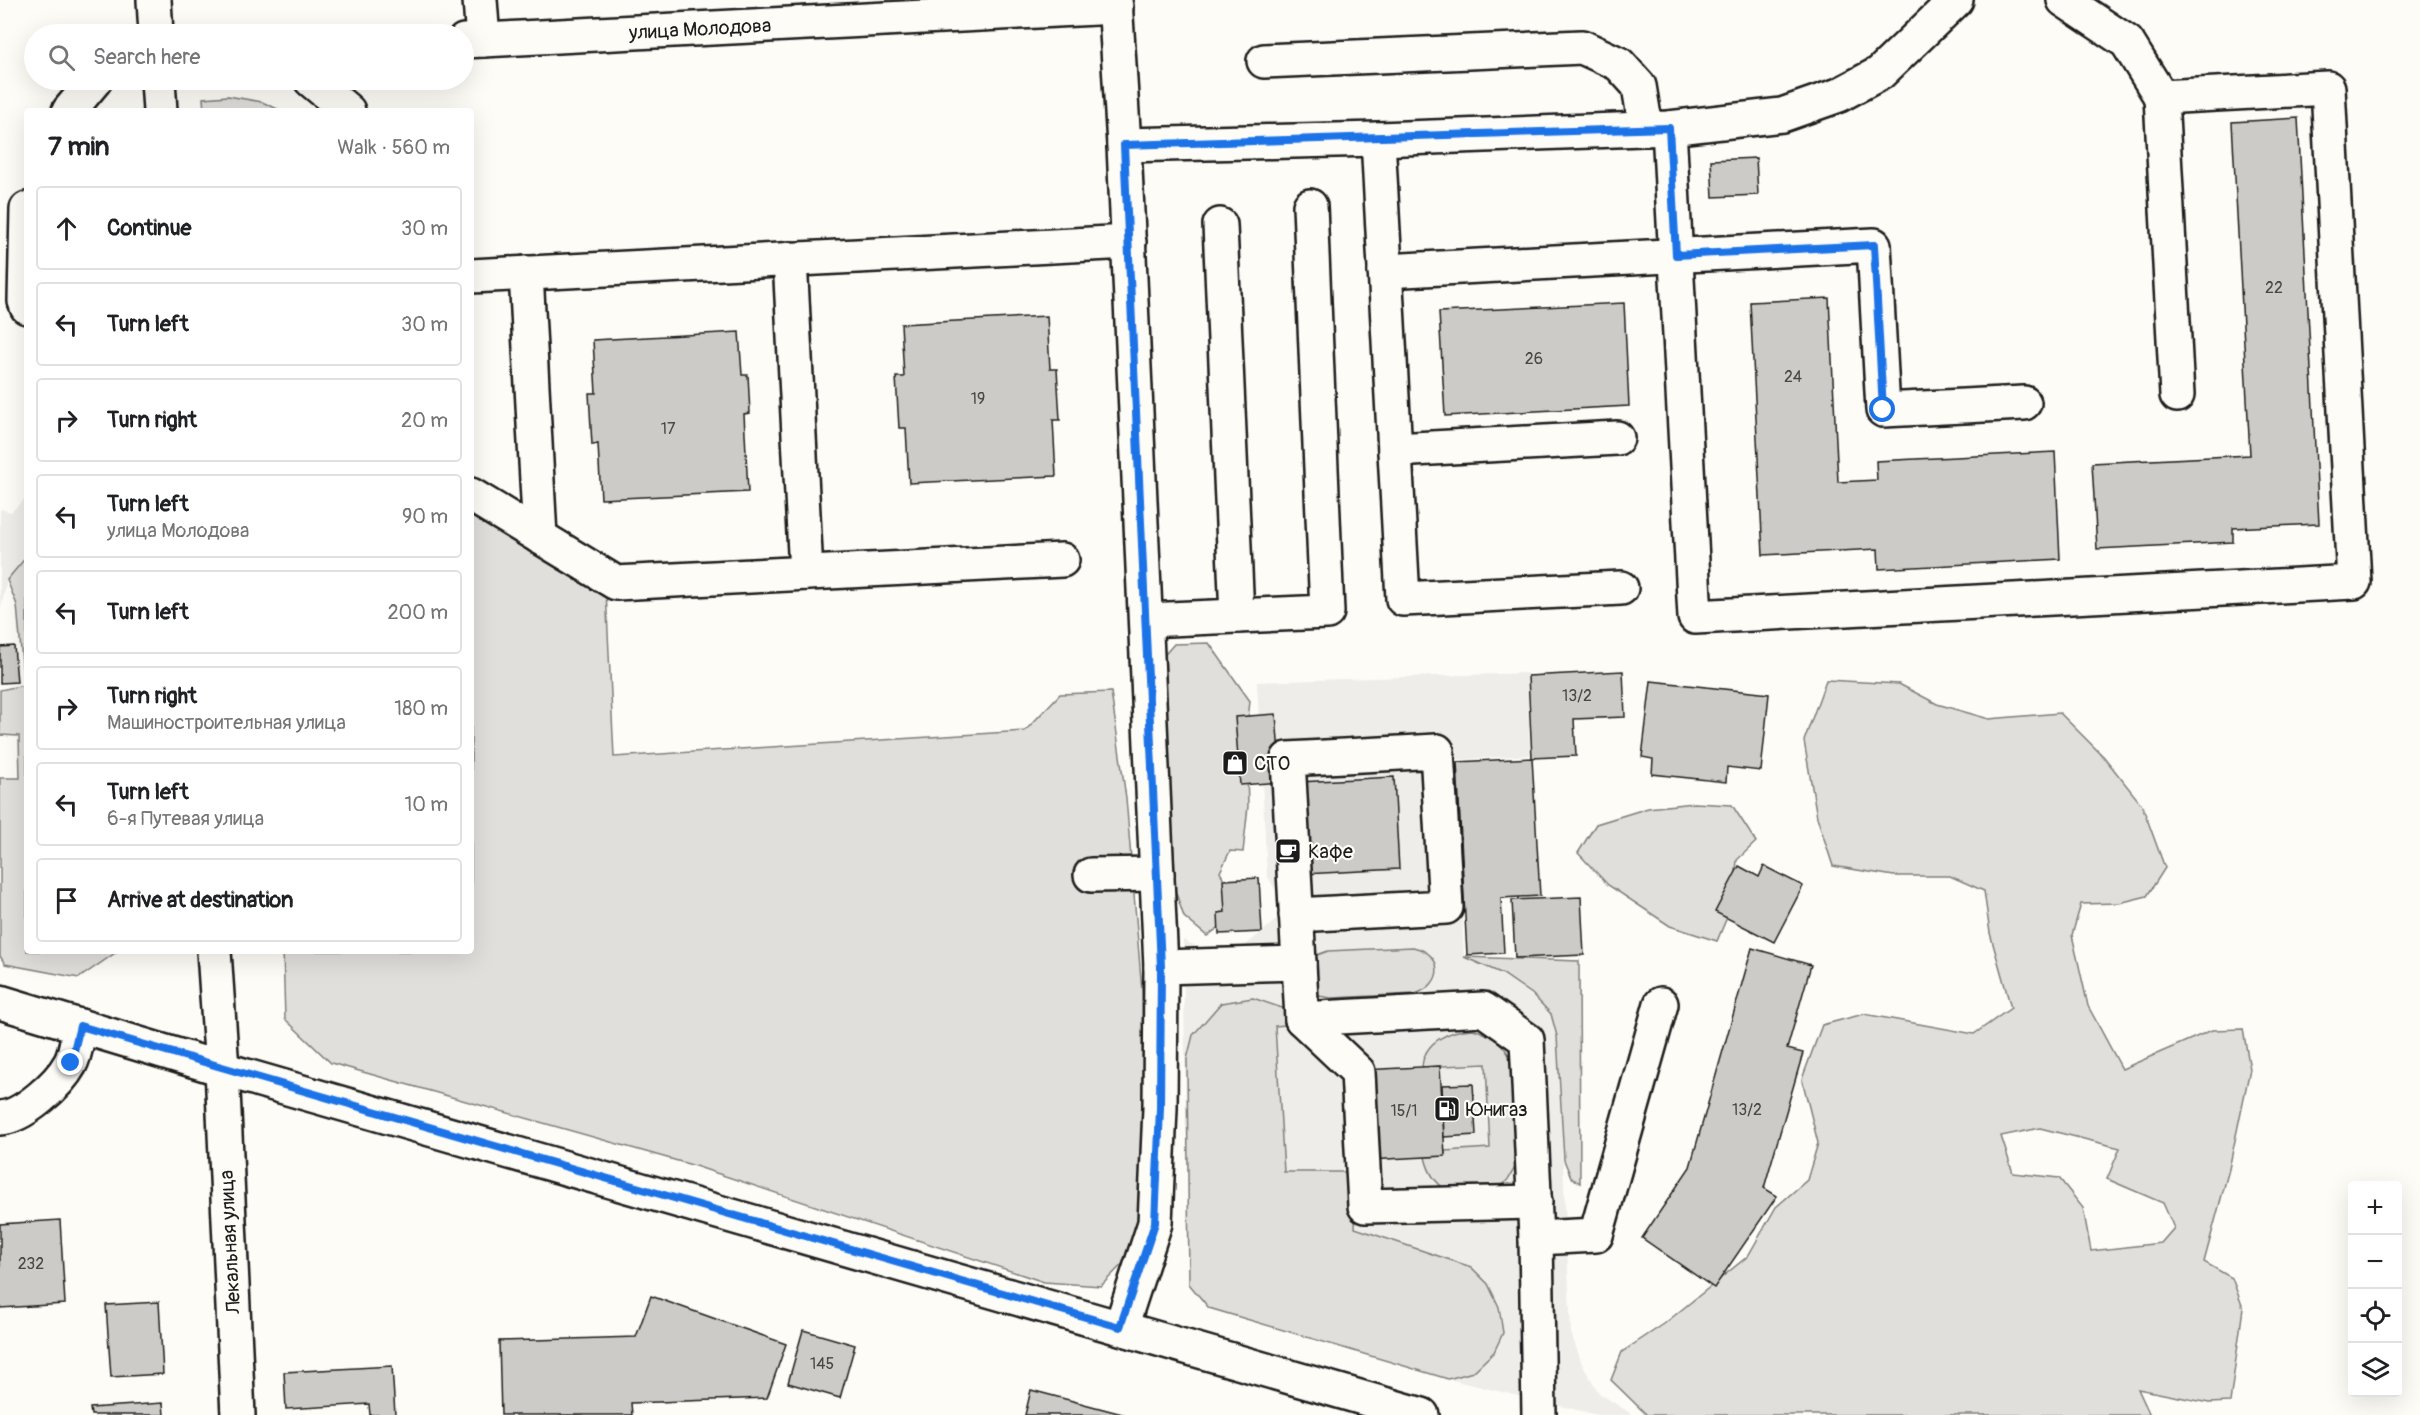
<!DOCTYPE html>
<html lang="en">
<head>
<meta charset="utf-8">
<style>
  body { margin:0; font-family:Pangolin,sans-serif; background:#f2f2f2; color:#202124 }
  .controls { position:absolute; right:18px; bottom:18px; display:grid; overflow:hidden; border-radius:6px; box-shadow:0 6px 24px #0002 }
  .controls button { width:54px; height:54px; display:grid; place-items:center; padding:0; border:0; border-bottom:2px solid #e0e0e0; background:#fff; color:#202124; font:30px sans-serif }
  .stop { position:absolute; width:18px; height:18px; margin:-14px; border:4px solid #1a73e8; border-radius:50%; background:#fff }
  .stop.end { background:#1a73e8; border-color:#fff; box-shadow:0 2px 6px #0008 }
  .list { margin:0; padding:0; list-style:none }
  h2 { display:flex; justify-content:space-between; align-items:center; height:78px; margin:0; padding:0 24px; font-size:26px }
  h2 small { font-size:20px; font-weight:400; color:#757577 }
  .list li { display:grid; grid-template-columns:39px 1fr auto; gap:18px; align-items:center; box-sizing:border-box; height:84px; margin:0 12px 12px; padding:0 12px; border:2px solid #e0e0e0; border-radius:6px }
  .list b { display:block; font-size:22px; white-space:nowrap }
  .list p { margin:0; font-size:20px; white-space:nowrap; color:#757577 }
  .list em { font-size:20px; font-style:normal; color:#757577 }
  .icon { flex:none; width:33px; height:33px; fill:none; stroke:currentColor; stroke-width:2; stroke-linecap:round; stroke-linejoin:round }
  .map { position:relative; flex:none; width:2420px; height:1415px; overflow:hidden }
  .search { position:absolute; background:#fff; box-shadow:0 6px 24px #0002; left:24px; top:24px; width:450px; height:66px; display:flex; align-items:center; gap:15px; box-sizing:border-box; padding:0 21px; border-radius:33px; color:#757577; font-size:22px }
  .panel { position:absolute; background:#fff; box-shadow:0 6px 24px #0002; left:24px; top:108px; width:450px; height:846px; border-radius:6px }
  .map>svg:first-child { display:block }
  .built { fill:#eeede9 }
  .green { fill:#e0dfdb; stroke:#7e7e7c; stroke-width:1.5; fill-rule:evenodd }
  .building { fill:#cccbc8; stroke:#1c1c1c; stroke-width:1.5 }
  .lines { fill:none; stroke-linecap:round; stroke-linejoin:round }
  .minor-casing { stroke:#1c1c1c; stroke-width:38 }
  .major-casing { stroke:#1c1c1c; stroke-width:38 }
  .minor { stroke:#fdfcf7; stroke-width:33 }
  .major { stroke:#fdfcf7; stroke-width:33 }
  .route { stroke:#1a73e8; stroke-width:8 }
  .labels { text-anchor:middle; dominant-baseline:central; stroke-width:4.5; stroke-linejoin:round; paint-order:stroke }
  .number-label { font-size:16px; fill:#484847 }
  .street-label { font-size:20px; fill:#1c1c1c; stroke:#fdfcf7 }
  .poi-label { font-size:20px; fill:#1c1c1c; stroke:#fdfcf7; text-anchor:start }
</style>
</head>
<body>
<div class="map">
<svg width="2420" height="1415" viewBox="0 0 2420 1415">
  <rect width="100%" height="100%" fill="#fdfcf7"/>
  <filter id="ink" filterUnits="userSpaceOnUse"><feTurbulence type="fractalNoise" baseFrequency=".0167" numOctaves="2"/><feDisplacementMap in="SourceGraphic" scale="12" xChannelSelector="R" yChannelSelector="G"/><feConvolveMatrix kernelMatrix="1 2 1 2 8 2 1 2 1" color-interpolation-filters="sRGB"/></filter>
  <g filter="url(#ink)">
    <g class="built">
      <polygon points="27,497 27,556 7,580 0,611 0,509 11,512"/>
      <polygon points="1527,673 1530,755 1455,760 1464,956 1503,974 1532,994 1551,1014 1557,1036 1571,1333 1582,1364 1599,1393 1633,1415 1598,1415 1448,1379 1209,1308 1189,1284 1183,940 1210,953 1245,946 1277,919 1280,898 1267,875 1257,682"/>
    </g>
    <g class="green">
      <polygon points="228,96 262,102 282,111 204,111 203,98"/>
      <polygon points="471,510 606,591 614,757 1025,731 1060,694 1111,692 1126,798 1142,991 1146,1178 1137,1249 1101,1286 1044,1282 692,1165 331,1063 285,1019 283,951 471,951"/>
      <polygon points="27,556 27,951 118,951 79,978 5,964 0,956 0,778 20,778 19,736 0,735 0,690 24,685 17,605 7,580"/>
      <polygon points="1209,643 1250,701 1246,737 1248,806 1243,852 1230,851 1220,872 1231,892 1226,922 1207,936 1184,917 1172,881 1160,660 1174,644"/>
      <path d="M1826,680L1899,684L1937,704L1989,719L2060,713L2104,757L2142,805L2165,868L2147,896L2119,903L2081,904L2072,935L2088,1006L2122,1069L2212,1030L2243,1029L2250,1069L2229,1169L2204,1262L2232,1278L2243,1308L2230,1402L2209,1403L2138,1389L2150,1415H1647L1611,1380L1622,1352L1664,1324L1748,1256L1776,1207L1807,1180L1818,1143L1802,1079L1822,1025L1864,1014L1974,1034L2011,1008L1990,933L1984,891L1950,876H1894L1833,866L1817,817L1804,741ZM2040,1128L2120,1148L2107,1179L2163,1203L2174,1228L2161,1243L2091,1251L2083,1208L2059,1178L2013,1173L2001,1136Z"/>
      <polygon points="1694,803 1732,805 1756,842 1737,860 1733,903 1717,941 1670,926 1608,885 1578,853 1596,824 1648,808"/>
      <path d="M1413,947C1444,954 1445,984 1415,994L1331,998L1319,996L1310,987L1309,964L1317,955L1328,951Z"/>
      <polygon points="1464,957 1579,961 1580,1183 1571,1177 1564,1160 1557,1036 1551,1014 1532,994 1503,974"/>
      <polygon points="1253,998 1282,1008 1299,1024 1275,1026 1284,1172 1357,1172 1355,1228 1471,1267 1488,1284 1499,1307 1503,1333 1494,1352 1473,1372 1448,1379 1209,1308 1189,1284 1187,1059 1193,1035 1221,1003"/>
      <path d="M1473,1029C1489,1034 1500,1040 1509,1055C1516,1068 1521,1149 1516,1164C1515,1168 1512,1173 1510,1176C1508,1180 1502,1187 1497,1189C1492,1192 1452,1193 1447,1190C1435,1183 1428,1171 1425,1157L1445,1156V1151L1490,1148L1486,1064L1422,1067C1424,1041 1450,1030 1473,1029Z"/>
    </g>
    <g class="building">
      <polygon points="2298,118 2319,524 2233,528 2233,542 2097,549 2092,463 2250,455 2232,122"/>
      <polygon points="1756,158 1758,195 1713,197 1711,160"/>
      <polygon points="1829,298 1838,482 1877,480 1876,461 2055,452 2060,559 1879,569 1878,549 1763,555 1750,302"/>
      <polygon points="1624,303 1629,406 1445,416 1439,312"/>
      <polygon points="1047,316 1050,369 1057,369 1060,420 1053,420 1056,476 909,483 906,428 899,428 896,377 904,377 901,324"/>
      <polygon points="739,332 742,375 748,375 750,413 744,414 748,492 601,499 598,444 592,445 589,393 596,393 593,340"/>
      <polygon points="14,646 17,682 0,683 0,647"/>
      <polygon points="1623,671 1625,717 1574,719 1576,756 1532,758 1528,676"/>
      <polygon points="1651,681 1769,694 1761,771 1727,767 1726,782 1652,774 1653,759 1642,757"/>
      <polygon points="1276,714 1281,782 1240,785 1235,717"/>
      <polygon points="1532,758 1540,896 1501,898 1504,953 1467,955 1457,762"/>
      <polygon points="1394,777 1399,869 1304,874 1299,782"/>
      <polygon points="1739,866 1759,877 1764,866 1803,886 1774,942 1715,912"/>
      <polygon points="1259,878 1262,932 1219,934 1218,913 1225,912 1223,880"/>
      <polygon points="1581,897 1584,955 1515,958 1512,900"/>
      <polygon points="1752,948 1811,965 1787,1049 1803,1053 1764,1188 1777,1196 1714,1288 1642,1238 1690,1167"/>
      <polygon points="1440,1066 1445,1156 1368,1160 1363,1070"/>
      <polygon points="1473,1084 1476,1135 1444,1137 1442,1085"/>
      <polygon points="60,1220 65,1304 0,1308 0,1224"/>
      <polygon points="651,1296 786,1344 767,1398 631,1403 632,1415 501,1415 499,1341 636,1337"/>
      <polygon points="159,1302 163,1374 111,1377 106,1305"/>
      <polygon points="803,1330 855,1345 840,1398 788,1383"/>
      <polygon points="392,1366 395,1415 370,1415 369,1404 286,1409 284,1372"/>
      <polygon points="1031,1390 1126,1415 1025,1415"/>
      <polygon points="163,1403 164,1415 91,1415 90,1408"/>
    </g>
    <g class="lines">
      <defs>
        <g id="minor">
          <polyline points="480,0 483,40"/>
          <polyline points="1115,0 1124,145 1161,967 1160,1108 1155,1223 1121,1327"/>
          <polyline points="2064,0 2127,42 2161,97"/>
          <polyline points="464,41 1116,7"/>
          <polyline points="1264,61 1582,47 1619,64 1639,86 1646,129"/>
          <polyline points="311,80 348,111"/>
          <polyline points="69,111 95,80"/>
          <polyline points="1669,128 1695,617 2354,582 2328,88 2161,97 2177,395"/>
          <polyline points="1378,139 1403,599 1621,588"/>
          <polyline points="1124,145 1378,139 1669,128 1782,115 1839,95 1880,73 1956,0"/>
          <polyline points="27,209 25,301 27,307"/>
          <polyline points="790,259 806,573"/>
          <polyline points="1385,271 1874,245 1883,410 2024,403"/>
          <polyline points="526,273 540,537"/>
          <polyline points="471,276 1129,242"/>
          <polyline points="1395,450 1617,438"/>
          <polyline points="471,495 616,583 1062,560"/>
          <polyline points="1237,616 1327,612 1310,206"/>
          <polyline points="1146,620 1237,616 1220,225"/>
          <polyline points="1091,875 1157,874"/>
          <path d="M1296,915L1446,907L1437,751L1288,759C1293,845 1297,932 1302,1019L1358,1072L1365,1206L1535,1202"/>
          <polyline points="1161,967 1299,963"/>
          <polyline points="1302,1019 1483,1009 1527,1040 1536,1238 1539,1415"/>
          <polyline points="222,1069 238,1415"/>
          <path d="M0,1118C23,1117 59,1084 70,1064C76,1054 77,1038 80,1026"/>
          <polyline points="1536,1238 1596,1235 1661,1004"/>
        </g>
        <g id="major">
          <polyline points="154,0 156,34"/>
          <polyline points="158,80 160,111"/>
          <polyline points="214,951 222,1069"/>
          <polyline points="0,1002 222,1069 1422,1415"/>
        </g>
      </defs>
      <use href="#minor" class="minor-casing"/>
      <use href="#major" class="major-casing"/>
      <use href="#minor" class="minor"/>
      <use href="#major" class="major"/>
    </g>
  </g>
  <g class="lines" filter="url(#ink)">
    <polyline class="route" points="71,1063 80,1026 1120,1327 1155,1223 1160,1108 1161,967 1124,145 1669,128 1676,255 1874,245 1883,410"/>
  </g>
  <defs>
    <symbol id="shop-square" viewBox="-11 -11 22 22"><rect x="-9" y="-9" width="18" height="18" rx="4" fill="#1c1c1c" stroke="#fdfcf7"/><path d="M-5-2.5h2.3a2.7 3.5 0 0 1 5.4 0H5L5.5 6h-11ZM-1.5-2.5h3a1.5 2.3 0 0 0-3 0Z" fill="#fff"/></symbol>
    <symbol id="cafe-square" viewBox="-11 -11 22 22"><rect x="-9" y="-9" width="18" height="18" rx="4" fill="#1c1c1c" stroke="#fdfcf7"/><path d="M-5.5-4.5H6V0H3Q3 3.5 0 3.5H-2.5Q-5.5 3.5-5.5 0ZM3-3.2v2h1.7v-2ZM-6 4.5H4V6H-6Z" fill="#fff"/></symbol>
    <symbol id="fuel-square" viewBox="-11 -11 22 22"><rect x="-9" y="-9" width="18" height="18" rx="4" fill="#1c1c1c" stroke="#fdfcf7"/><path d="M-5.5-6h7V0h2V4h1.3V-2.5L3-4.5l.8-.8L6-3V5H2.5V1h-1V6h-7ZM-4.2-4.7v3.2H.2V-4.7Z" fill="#fff"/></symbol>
  </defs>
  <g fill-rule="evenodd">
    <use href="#shop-square" x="1220" y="748" width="30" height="30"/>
    <use href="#cafe-square" x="1273" y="836" width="30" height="30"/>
    <use href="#fuel-square" x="1432" y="1094" width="30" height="30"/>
  </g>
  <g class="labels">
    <g class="number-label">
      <text x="2274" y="288">22</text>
      <text x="1534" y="359">26</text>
      <text x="1793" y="377">24</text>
      <text x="978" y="399">19</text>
      <text x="668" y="429">17</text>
      <text x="1577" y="696">13/2</text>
      <text x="1747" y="1110">13/2</text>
      <text x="1404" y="1111">15/1</text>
      <text x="31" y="1264">232</text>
      <text x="822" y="1364">145</text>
    </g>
    <g class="street-label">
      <text transform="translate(700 29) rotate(-3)">улица Молодова</text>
      <text transform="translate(230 1242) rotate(-93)">Лекальная улица</text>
    </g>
    <g class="poi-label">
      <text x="1254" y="763">СТО</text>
      <text x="1308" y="851">Кафе</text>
      <text x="1466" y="1109">Юнигаз</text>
    </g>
  </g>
</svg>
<div class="controls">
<button>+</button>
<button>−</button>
<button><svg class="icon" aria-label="locate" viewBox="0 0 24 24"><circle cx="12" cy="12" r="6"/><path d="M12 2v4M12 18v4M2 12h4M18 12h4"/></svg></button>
<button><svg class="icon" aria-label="layers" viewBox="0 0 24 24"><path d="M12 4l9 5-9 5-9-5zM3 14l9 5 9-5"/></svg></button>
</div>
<div class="stop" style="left:1883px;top:410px"></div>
<div class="stop end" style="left:71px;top:1063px"></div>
<div class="search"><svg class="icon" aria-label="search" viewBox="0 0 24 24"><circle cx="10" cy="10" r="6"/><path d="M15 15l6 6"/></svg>Search here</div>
<section class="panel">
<h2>7 min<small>Walk · 560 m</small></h2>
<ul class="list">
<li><svg class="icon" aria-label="ahead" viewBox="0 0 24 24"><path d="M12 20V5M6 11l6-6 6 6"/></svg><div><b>Continue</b></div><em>30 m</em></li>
<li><svg class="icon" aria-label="left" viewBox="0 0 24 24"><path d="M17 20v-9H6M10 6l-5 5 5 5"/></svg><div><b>Turn left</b></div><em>30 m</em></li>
<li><svg class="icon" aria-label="right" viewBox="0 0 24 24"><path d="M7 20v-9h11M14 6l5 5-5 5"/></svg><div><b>Turn right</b></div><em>20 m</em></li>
<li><svg class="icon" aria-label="left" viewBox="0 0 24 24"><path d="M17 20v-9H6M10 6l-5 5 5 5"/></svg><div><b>Turn left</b><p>улица Молодова</p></div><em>90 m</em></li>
<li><svg class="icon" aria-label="left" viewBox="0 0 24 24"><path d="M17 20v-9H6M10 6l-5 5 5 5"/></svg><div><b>Turn left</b></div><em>200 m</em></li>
<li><svg class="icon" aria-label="right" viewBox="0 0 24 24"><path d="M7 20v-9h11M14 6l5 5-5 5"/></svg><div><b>Turn right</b><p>Машиностроительная улица</p></div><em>180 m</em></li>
<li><svg class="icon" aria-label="left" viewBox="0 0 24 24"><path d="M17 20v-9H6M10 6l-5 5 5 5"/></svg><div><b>Turn left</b><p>6-я Путевая улица</p></div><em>10 m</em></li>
<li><svg class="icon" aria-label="arrive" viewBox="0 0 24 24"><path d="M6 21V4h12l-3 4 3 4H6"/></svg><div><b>Arrive at destination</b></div></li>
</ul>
</section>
</div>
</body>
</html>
